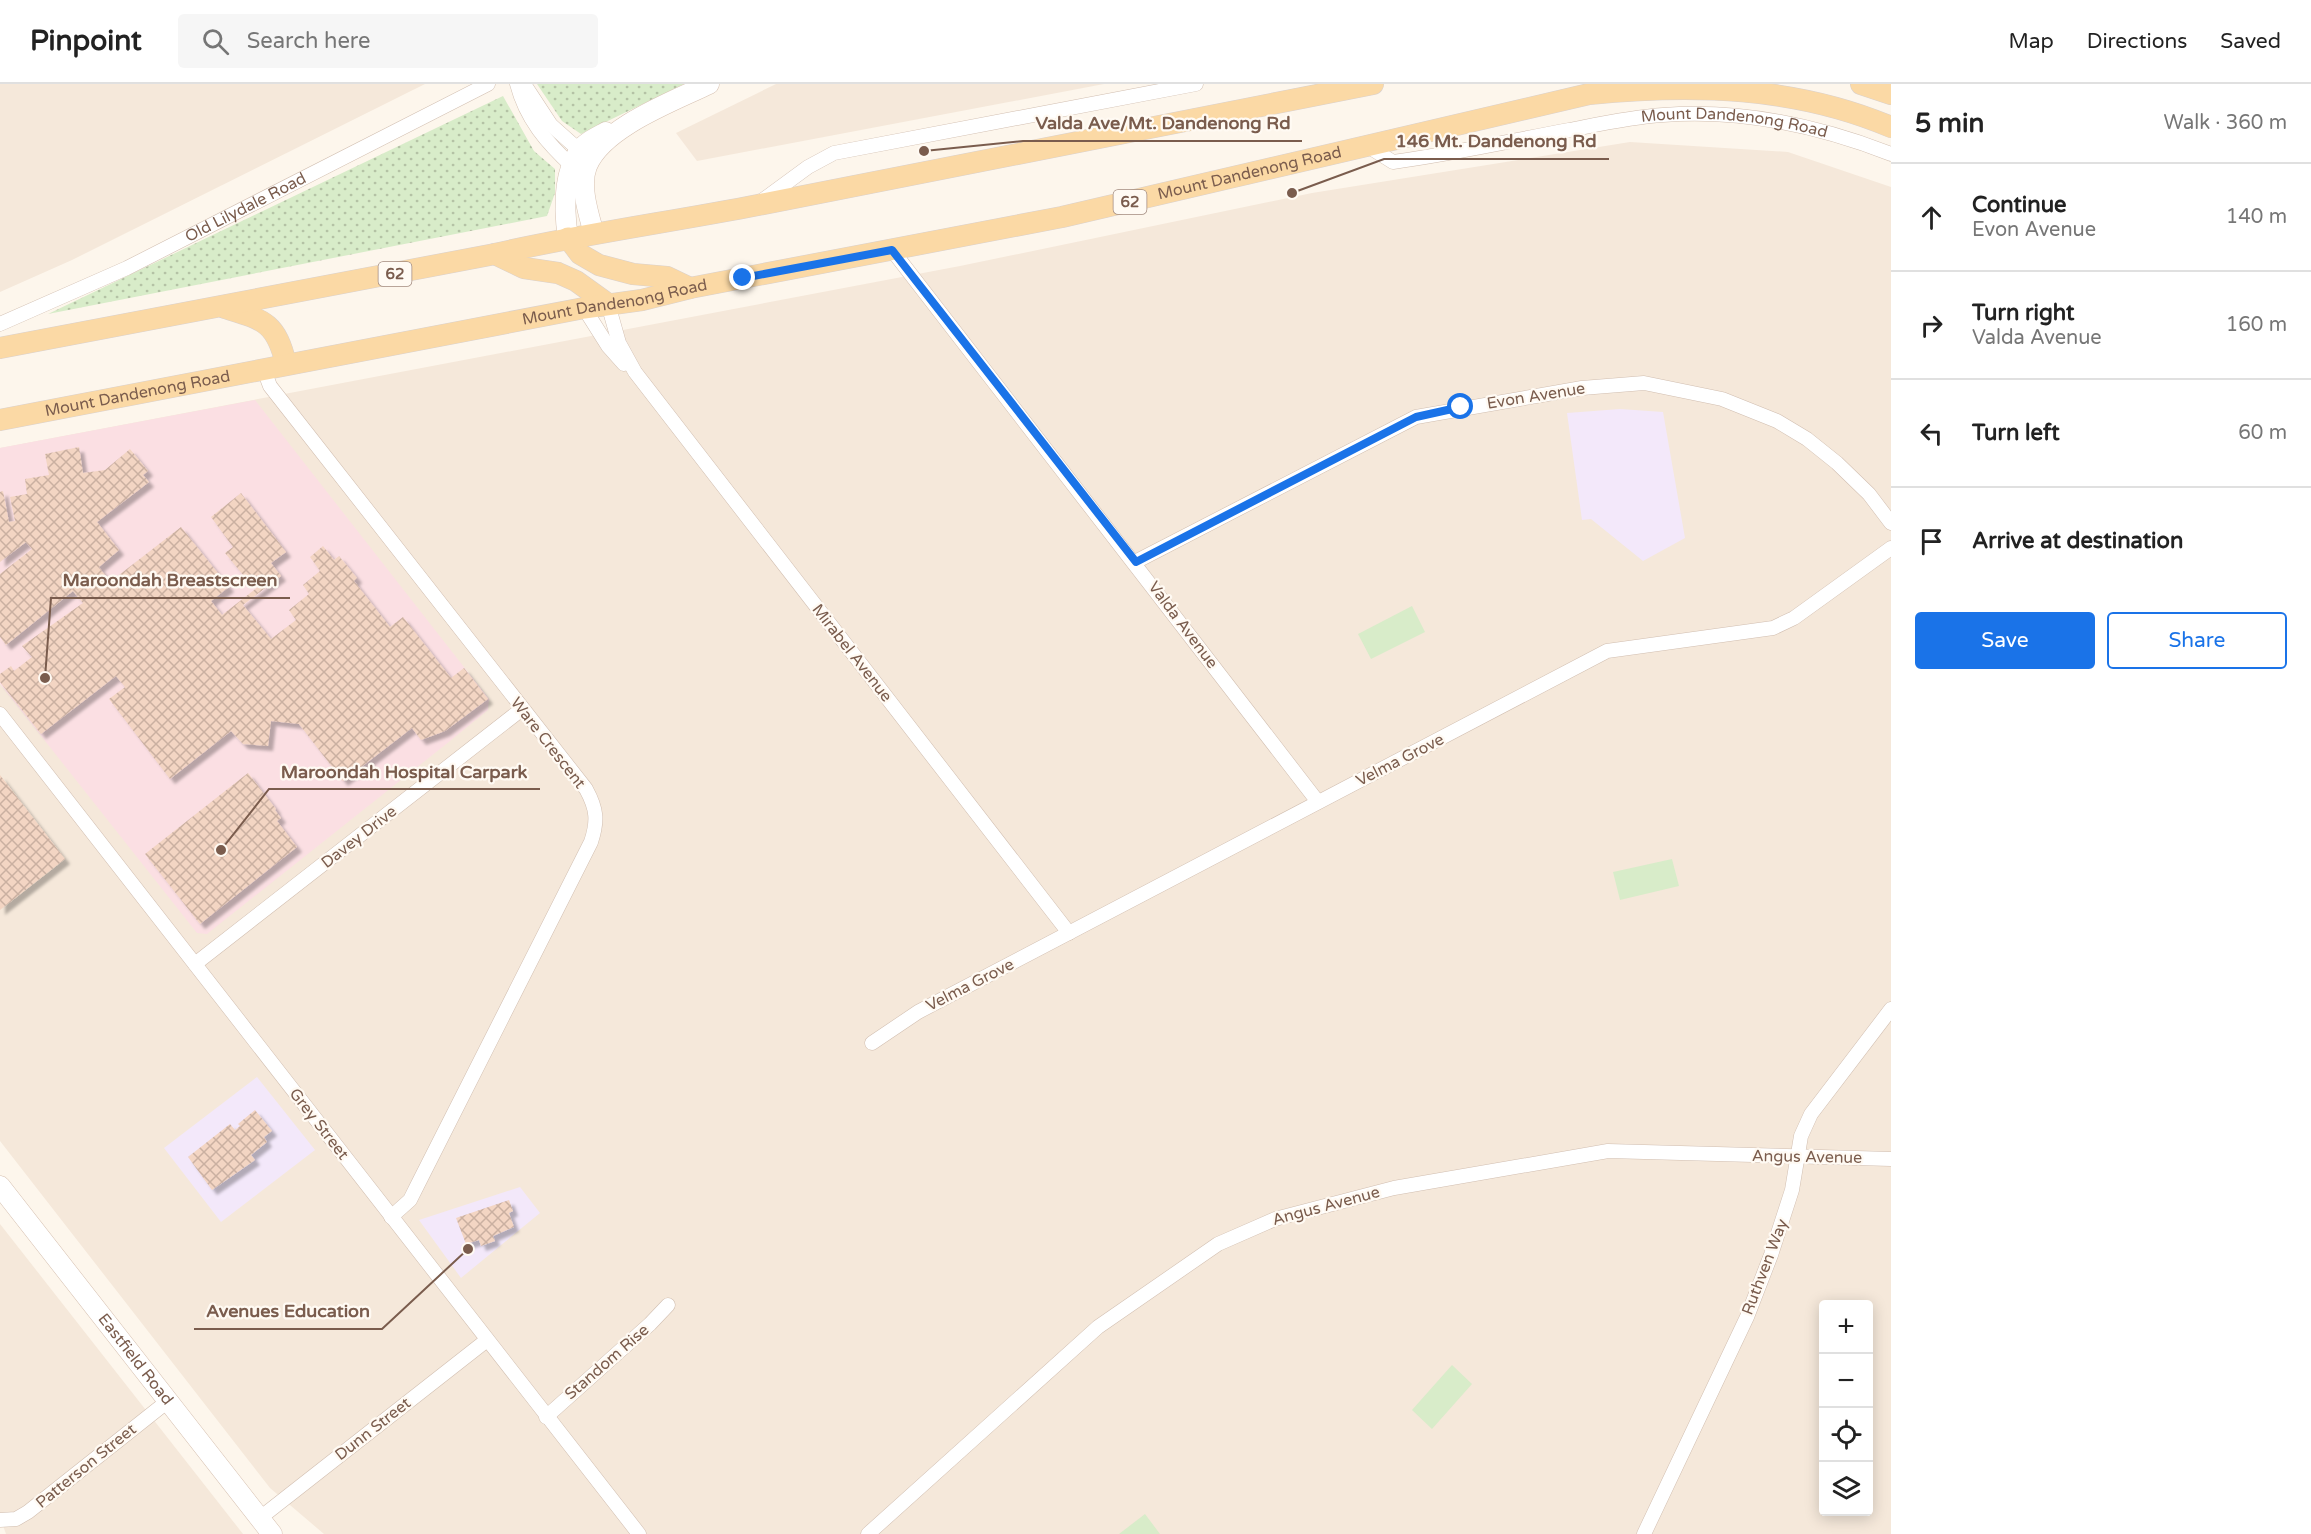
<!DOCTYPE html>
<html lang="en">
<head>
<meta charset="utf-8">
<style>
  body { margin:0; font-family:"Varela Round",sans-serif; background:#f6f6f6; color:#222 }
  .controls { position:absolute; right:18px; bottom:18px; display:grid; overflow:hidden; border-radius:6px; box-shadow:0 3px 15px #0003 }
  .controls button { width:54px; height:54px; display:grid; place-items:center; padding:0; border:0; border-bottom:2px solid #e0e0e0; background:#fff; color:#222; font:30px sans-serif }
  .stop { position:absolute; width:18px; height:18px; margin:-14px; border:4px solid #1a73e8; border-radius:50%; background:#fff }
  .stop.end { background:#1a73e8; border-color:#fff; box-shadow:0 2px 6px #0008 }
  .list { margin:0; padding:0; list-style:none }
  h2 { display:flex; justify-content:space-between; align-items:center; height:78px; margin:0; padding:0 24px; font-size:26px }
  h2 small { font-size:20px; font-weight:400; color:#767676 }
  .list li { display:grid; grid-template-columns:39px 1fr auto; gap:18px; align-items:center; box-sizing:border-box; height:108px; padding:0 24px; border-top:2px solid #e0e0e0 }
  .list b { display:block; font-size:22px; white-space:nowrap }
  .list p { margin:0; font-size:20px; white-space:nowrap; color:#767676 }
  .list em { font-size:20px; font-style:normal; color:#767676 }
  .actions { display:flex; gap:12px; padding:18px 24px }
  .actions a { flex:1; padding:14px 0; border:2px solid #1a73e8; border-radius:6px; text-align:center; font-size:21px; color:#1a73e8 }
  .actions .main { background:#1a73e8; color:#fff }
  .icon { flex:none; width:33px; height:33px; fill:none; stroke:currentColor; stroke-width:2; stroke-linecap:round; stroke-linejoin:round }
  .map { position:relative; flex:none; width:1891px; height:1450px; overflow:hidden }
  header { display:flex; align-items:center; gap:36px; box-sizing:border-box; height:84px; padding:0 30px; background:#fff; border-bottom:2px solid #e0e0e0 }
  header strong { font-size:28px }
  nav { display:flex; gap:33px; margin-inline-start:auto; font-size:21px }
  .search { width:420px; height:54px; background:#f6f6f6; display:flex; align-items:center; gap:15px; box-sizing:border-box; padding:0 21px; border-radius:6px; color:#767676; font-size:22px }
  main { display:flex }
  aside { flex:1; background:#fff }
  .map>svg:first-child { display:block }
  .residential { fill:#f5e8da; fill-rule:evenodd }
  .education { fill:#f3e8fa }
  .medical { fill:#fbdfe3 }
  .grass { fill:url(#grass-dots) }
  .pitch { fill:#d8ecc9 }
  .building { fill:url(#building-cross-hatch); filter:url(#shadow) }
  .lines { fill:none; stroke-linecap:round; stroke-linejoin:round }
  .street-casing { stroke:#d1beb0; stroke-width:15 }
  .secondary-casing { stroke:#d6c0b0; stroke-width:21 }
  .primary-casing { stroke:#dad1cd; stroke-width:22 }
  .street { stroke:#fff; stroke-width:14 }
  .secondary { stroke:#fff; stroke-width:20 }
  .primary { stroke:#fbd9a5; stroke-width:21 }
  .route { stroke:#1a73e8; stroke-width:8 }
  .labels { text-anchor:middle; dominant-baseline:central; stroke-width:4.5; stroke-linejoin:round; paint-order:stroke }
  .shield { fill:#fffaf3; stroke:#a28b7f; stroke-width:1.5 }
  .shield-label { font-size:15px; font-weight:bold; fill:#7a5c4d }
  .street-label { font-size:16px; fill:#7a5c4d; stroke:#fffaf3 }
  .leader { fill:none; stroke:#7a5c4d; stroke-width:2 }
  .callout-dot { fill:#7a5c4d; stroke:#fffaf3; stroke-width:2 }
  .callout-label { font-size:18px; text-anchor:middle; font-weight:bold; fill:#7a5c4d; stroke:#fffaf3; stroke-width:4.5; stroke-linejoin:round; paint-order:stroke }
</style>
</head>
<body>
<header>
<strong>Pinpoint</strong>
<div class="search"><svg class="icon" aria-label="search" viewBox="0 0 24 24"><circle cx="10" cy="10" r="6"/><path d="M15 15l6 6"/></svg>Search here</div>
<nav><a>Map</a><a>Directions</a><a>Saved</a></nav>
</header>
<main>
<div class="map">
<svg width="1891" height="1450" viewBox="0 0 1891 1450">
  <defs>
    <pattern id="grass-dots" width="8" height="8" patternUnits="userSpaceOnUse" patternTransform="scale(1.5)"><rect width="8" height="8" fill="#d8ecc9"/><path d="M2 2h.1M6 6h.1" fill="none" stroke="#b4c2a5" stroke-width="1.8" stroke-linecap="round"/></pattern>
    <pattern id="building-cross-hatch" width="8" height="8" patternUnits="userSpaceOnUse" patternTransform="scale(1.5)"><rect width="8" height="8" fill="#f3d5c3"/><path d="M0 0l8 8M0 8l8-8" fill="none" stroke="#cab0a1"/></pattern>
    <filter id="shadow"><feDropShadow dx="5" dy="5" stdDeviation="1.5" flood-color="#0004"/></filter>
  </defs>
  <rect width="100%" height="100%" fill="#fdf6ec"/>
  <g class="residential">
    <polygon points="0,0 425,0 72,176 0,208"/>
    <polygon points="776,0 1104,0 697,77 676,49"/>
    <path d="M1630,58L1788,68L1891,103V1450H324L270,1404L0,1057V364L960,182L1312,109ZM1824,1220H1868V1428H1824Z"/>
    <polygon points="0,1140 243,1450 6,1450 0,1433"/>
  </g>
  <g class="education">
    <polygon points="1620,325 1663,328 1685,454 1643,477 1591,435 1582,436 1567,329"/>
    <polygon points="257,993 315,1066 221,1138 164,1064"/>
    <polygon points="520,1103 540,1129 461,1194 419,1136"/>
  </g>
  <polygon class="medical" points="255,316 489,615 488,626 445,661 207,850 197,849 0,600 0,364"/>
  <g class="grass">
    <polygon points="537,0 684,0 581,50 562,37"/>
    <polygon points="503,12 534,67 555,85 555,109 547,132 48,230"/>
  </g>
  <g class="pitch">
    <polygon points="1412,522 1425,548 1371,575 1358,550"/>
    <polygon points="1672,775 1679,802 1620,816 1613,788"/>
    <polygon points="1452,1281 1472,1300 1432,1345 1412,1326"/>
    <polygon points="1145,1430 1160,1450 1119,1450"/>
  </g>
  <g class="building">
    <polygon points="79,363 83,389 105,386 130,365 148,387 143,391 149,398 97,438 119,466 99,483 110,498 181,443 229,503 211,517 222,531 263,499 257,491 248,497 225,469 233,463 211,433 241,409 286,468 271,479 281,492 243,521 271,555 296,536 289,526 309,510 303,501 320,487 310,473 323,462 334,476 339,472 357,494 354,497 390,543 403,533 451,594 464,584 488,615 445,647 421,656 412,644 343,697 299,640 271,637 268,662 243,660 231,647 170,695 109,615 125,603 116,592 41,650 0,598 0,590 11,582 14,587 32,573 22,562 83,519 73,507 6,561 0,553 0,490 32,465 26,458 0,478 0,408 3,407 9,438 15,437 10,413 27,410 25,395 49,391 45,370"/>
    <polygon points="248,689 276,725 275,726 281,734 277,737 297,763 200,840 145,770"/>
    <polygon points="0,691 65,775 0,826"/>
    <polygon points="255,1026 272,1047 264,1053 267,1058 251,1071 255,1076 212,1106 188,1073 230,1040 235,1046 240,1042 238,1040"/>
    <polygon points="509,1116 513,1127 509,1129 514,1143 493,1152 495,1157 481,1162 479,1156 466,1160 456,1134"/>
  </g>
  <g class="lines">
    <defs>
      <g id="street">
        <path d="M517,0C526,35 547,59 573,83"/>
        <polyline points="524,0 551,41 579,66"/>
        <path id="s1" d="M1366,61L1393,78C1452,70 1510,57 1569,46C1600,40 1631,33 1663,31C1741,25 1819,42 1891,70"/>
        <polyline points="763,116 808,83 834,69 1196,0"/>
        <polyline points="892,166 1318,718"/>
        <polyline points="608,220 619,259 635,288 1069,849"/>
        <polyline points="584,224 608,262 624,280"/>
        <path id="s2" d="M0,240L127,184L488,0"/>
        <path d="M264,286L270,302L586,705C597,725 598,737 591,758L417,1102L410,1116L391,1133"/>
        <polyline points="1135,478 1416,333 1582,304 1644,299 1722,315 1777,337 1807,355 1837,379 1869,410 1891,439"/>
        <polyline points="0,630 639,1450"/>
        <polyline points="195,880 522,625"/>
        <polyline points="872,959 918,928 1607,567 1773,544 1794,534 1891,464"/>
        <polyline points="546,1333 650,1240 668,1221"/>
        <polyline points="260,1434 487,1256"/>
        <polyline points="0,1436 16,1435 28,1428 168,1317"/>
        <polyline points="868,1450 1098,1243 1218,1160 1275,1135 1394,1104 1608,1067 1891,1075"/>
        <polyline points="1644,1450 1747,1233 1771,1171 1792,1106 1801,1052 1811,1030 1891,925"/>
      </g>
      <g id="secondary">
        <path d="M594,150C589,131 579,102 587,82C603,43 674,17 709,0"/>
        <path d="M568,154C564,127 563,91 579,67C584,59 597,53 606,48"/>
        <path id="s3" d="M0,1102L272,1450"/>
      </g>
      <g id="primary">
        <polyline points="1861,0 1891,10"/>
        <polyline points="568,154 580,170 599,181 633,190 667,193 690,204"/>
        <polyline points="495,170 524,184 558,189 576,197 608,220"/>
        <path d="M225,224C264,236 276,238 286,280"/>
        <path d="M0,264L495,170C582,150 671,138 758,121C963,80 1168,39 1373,0"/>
        <path id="s4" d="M0,336L584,224L642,216L690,204L1062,133L1589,10C1692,0 1795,2 1891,43"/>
      </g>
    </defs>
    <use href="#street" class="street-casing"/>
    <use href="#secondary" class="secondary-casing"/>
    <use href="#primary" class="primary-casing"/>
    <use href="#street" class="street"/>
    <use href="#secondary" class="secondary"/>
    <use href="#primary" class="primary"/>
  </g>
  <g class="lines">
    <polyline class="route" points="743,194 892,166 1136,478 1416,333 1461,323"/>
  </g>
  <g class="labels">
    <g class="shield">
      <rect x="1113.5" y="106" width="33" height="24" rx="4.5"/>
      <rect x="378.5" y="178" width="33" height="24" rx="4.5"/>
    </g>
    <g class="shield-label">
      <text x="1130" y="118">62</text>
      <text x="395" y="190">62</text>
    </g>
    <g class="street-label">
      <text stroke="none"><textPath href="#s1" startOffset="378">Mount Dandenong Road</textPath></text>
      <text stroke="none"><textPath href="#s4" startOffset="1274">Mount Dandenong Road</textPath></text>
      <text stroke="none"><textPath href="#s2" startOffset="272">Old Lilydale Road</textPath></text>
      <text stroke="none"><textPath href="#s4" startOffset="626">Mount Dandenong Road</textPath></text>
      <text stroke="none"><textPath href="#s4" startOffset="140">Mount Dandenong Road</textPath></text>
      <text transform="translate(1536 312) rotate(-9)">Evon Avenue</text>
      <text transform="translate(1183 541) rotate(53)">Valda Avenue</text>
      <text transform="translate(852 569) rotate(52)">Mirabel Avenue</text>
      <text transform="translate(548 659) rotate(52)">Ware Crescent</text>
      <text transform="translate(1400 676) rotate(-27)">Velma Grove</text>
      <text transform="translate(359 753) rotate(-38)">Davey Drive</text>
      <text transform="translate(970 901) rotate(-27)">Velma Grove</text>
      <text transform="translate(319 1040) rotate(52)">Grey Street</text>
      <text transform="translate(1807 1073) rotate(1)">Angus Avenue</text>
      <text transform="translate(1326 1122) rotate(-15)">Angus Avenue</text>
      <text transform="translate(1765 1183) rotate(-69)">Ruthven Way</text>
      <text stroke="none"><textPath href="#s3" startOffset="220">Eastfield Road</textPath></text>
      <text transform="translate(607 1278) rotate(-41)">Standom Rise</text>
      <text transform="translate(373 1345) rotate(-38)">Dunn Street</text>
      <text transform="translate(86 1382) rotate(-39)">Patterson Street</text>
    </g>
  </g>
  <path class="leader" d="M924 67L1023 57H1302M1292 109L1384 75H1609M45 594L51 514H290M221 766L269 705H540M468 1165L382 1245H194"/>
  <g class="callout-dot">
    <circle cx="924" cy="67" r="6"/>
    <circle cx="1292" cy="109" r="6"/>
    <circle cx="45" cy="594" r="6"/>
    <circle cx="221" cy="766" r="6"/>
    <circle cx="468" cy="1165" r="6"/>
  </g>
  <g class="callout-label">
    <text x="1163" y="45">Valda Ave/Mt. Dandenong Rd</text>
    <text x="1496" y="63">146 Mt. Dandenong Rd</text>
    <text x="170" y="502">Maroondah Breastscreen</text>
    <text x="404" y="694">Maroondah Hospital Carpark</text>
    <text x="288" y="1233">Avenues Education</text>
  </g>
</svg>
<div class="controls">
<button>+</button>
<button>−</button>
<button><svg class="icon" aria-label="locate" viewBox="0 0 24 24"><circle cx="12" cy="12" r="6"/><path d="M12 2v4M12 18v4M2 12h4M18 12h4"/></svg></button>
<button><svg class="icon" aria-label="layers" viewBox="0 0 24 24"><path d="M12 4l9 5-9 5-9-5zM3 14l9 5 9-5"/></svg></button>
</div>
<div class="stop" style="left:1461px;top:323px"></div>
<div class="stop end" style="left:743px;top:194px"></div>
</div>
<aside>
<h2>5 min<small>Walk · 360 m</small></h2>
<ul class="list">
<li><svg class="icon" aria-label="ahead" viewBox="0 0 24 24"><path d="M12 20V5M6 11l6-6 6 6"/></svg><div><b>Continue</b><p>Evon Avenue</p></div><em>140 m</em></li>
<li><svg class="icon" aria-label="right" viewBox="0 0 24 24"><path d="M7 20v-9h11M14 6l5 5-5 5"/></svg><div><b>Turn right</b><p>Valda Avenue</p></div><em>160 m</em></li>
<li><svg class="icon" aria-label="left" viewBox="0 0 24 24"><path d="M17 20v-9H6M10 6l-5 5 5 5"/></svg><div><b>Turn left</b></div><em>60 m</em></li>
<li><svg class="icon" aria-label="arrive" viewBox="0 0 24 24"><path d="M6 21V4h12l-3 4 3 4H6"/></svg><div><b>Arrive at destination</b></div></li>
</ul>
<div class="actions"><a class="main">Save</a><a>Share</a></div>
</aside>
</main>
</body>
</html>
